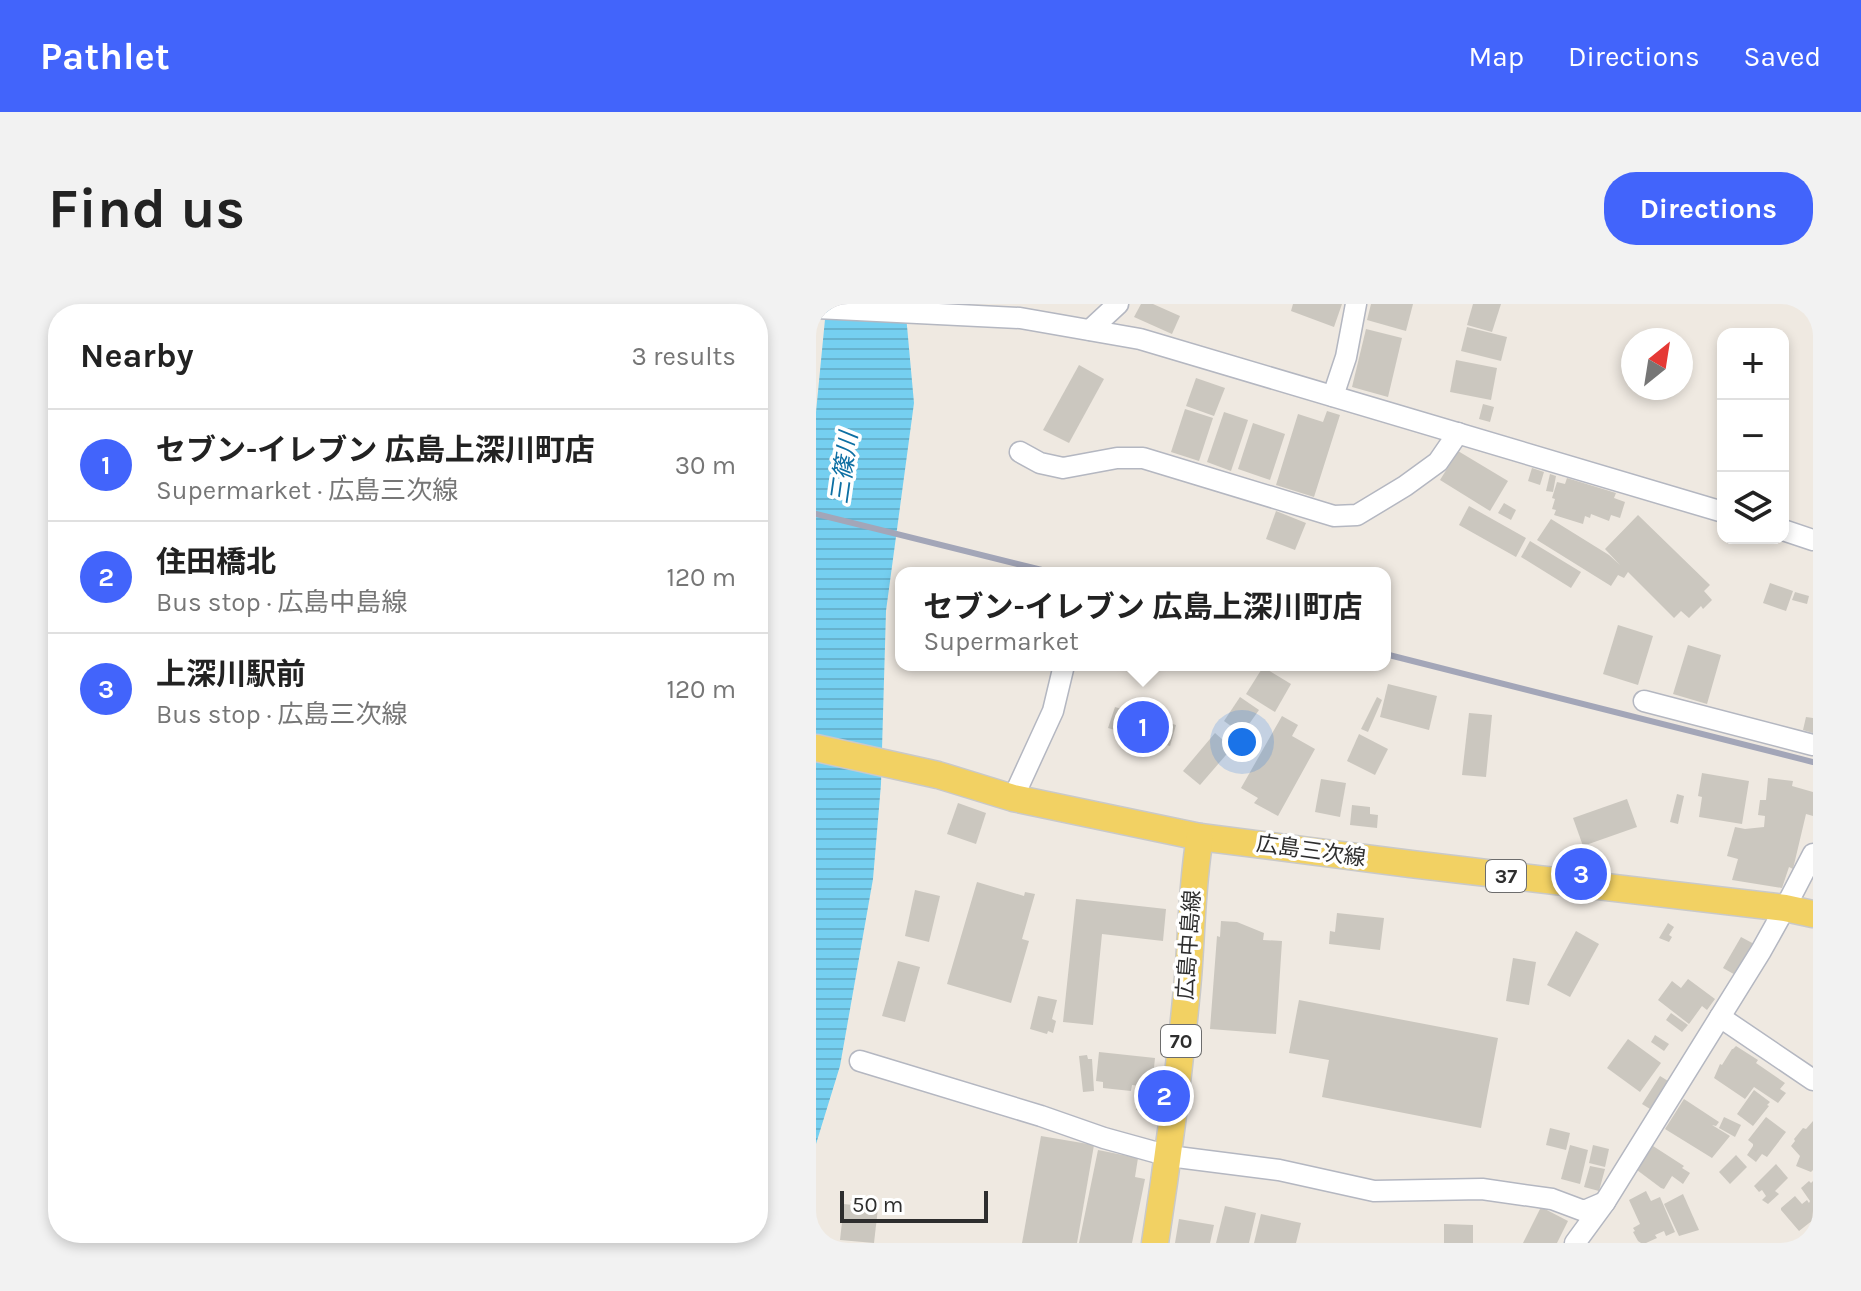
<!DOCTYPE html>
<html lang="en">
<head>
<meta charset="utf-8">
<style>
  body { margin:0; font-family:Karla,"Noto Sans JP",sans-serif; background:#f2f2f2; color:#222 }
  .controls { position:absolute; right:24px; top:24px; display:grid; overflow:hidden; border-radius:16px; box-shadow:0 4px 12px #0003 }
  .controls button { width:72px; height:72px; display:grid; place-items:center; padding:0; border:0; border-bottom:2px solid #e0e0e0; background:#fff; color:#222; font:40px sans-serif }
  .compass { position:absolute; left:805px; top:24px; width:72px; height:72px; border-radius:50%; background:#fff; box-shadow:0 4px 12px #0003; rotate:30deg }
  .scale { position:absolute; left:24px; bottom:20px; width:148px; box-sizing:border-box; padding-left:8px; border:4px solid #2e2e2e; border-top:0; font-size:22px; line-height:28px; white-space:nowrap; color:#2e2e2e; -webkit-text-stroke:6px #fff; paint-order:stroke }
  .you { position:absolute; left:426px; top:438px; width:28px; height:28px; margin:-20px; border:6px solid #fff; border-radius:50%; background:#1a73e8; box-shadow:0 0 0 12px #1a73e833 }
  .badge { display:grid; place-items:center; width:52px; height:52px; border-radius:50%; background:#4264fb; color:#fff; font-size:26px; font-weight:700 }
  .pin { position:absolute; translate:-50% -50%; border:4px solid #fff; box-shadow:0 2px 8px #0006 }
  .popup { position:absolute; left:79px; top:263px; width:496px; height:104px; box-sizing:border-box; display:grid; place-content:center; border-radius:16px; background:#fff; filter:drop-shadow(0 2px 6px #0005); font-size:26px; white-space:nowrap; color:#767676 }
  .popup b { font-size:30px; color:#222 }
  .popup::after { content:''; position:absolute; left:50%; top:100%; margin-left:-16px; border:16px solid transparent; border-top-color:#fff }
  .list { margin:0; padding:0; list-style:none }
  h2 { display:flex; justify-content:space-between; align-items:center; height:104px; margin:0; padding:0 32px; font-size:34px }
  h2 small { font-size:26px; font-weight:400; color:#767676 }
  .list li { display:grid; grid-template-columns:52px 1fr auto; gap:24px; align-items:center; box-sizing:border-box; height:112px; padding:0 32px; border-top:2px solid #e0e0e0 }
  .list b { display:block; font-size:30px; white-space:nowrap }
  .list p { margin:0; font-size:26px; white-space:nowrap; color:#767676 }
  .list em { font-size:26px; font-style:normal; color:#767676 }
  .icon { flex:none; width:44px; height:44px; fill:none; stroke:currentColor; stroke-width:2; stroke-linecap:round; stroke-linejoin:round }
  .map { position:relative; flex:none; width:997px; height:939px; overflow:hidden; border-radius:32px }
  header { display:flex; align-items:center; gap:48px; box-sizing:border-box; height:112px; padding:0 40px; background:#4264fb; color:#fff }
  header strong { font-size:38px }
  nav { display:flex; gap:44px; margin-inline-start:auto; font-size:28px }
  .intro { display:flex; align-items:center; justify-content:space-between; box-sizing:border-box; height:192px; padding:0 48px }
  h1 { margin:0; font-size:56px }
  .button { padding:20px 36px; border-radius:32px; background:#4264fb; color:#fff; font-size:28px; font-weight:700 }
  main { display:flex; gap:48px; padding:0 48px }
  aside { flex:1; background:#fff; border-radius:32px; box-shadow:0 4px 12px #0003 }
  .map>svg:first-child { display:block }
  .water { fill:url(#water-rules) }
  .building { fill:#cbc7bf }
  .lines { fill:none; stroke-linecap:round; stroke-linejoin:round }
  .minor-casing { stroke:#b4b7c1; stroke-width:23 }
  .major-casing { stroke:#c9c9c9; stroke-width:29 }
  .minor { stroke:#fff; stroke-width:20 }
  .major { stroke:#f2d163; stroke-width:26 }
  .rail { stroke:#a3a6b8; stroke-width:6 }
  .labels { text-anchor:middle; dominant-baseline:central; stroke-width:7; stroke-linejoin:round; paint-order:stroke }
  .shield { fill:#fff; stroke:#6d6d6d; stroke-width:2 }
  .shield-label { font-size:20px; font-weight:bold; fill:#2e2e2e }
  .street-label { font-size:22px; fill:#2e2e2e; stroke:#fff }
  .water-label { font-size:24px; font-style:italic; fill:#0d6fa3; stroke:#fff }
</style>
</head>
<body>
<header>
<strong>Pathlet</strong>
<nav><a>Map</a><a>Directions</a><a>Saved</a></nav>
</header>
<div class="intro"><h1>Find us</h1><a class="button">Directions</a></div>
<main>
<aside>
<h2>Nearby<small>3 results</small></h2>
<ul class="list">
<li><span class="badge">1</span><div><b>セブン-イレブン 広島上深川町店</b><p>Supermarket · 広島三次線</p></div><em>30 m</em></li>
<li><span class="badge">2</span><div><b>住田橋北</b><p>Bus stop · 広島中島線</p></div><em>120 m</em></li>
<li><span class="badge">3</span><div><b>上深川駅前</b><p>Bus stop · 広島三次線</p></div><em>120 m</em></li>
</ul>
</aside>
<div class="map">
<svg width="997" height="939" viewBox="0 0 997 939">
  <defs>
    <pattern id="water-rules" width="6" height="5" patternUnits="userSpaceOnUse" patternTransform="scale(2)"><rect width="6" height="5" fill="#75cff0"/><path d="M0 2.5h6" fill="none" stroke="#66b2ce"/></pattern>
  </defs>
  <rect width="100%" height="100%" fill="#efe9e1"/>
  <polygon class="water" points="89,0 98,99 70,307 65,480 57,575 24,762 0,840 0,108 10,5"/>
  <g class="building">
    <polygon points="325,0 337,0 364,12 356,30 318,13"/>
    <polygon points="477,0 526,0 518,23 475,7"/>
    <polygon points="555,0 597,0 590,27 551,16"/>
    <polygon points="657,0 685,0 676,28 651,21"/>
    <polygon points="651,23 691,33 685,57 645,47"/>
    <polygon points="550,25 586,34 572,93 536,83"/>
    <polygon points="640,56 681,64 675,96 634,88"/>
    <polygon points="263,61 288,75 253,139 227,126"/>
    <polygon points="380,74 409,84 398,112 370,102"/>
    <polygon points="667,100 678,103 674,118 663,115"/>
    <polygon points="369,105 397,114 383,157 355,148"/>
    <polygon points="511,107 524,111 498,193 460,181 482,110 507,118"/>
    <polygon points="408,108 432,116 415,167 391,158"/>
    <polygon points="437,119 469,130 454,176 422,165"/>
    <polygon points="642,147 692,177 674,207 624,176"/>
    <polygon points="716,164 728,168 724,181 712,177"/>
    <polygon points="734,170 740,172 737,188 730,187"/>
    <polygon points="751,174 800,189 798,194 809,198 804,214 795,211 793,217 775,210 774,214 769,212 767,220 738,211 740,206 736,205 739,195 736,194 741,178 749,180"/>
    <polygon points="688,199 700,206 695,216 682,209"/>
    <polygon points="653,202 710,234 700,253 643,221"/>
    <polygon points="460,207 490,219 479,246 450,235"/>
    <polygon points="822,211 894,281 888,287 896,296 887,305 885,302 873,314 865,307 858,314 812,268 808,274 802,271 795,282 721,236 735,215 793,251 804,261 789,245"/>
    <polygon points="714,237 765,268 755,284 705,253"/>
    <polygon points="954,279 977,287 970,307 947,299"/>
    <polygon points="979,288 993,292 991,300 976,296"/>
    <polygon points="802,321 837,332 822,381 787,370"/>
    <polygon points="872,341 905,351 891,400 857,390"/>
    <polygon points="447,363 475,380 459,408 430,390"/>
    <polygon points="572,380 621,392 613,426 564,413"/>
    <polygon points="424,393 443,406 426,430 408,417"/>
    <polygon points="561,393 566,396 552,428 545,425"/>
    <polygon points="299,403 360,421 354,442 292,424"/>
    <polygon points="653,409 676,411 670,473 646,471"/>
    <polygon points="466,412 482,421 476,432 499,445 462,512 438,499 442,494 425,484"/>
    <polygon points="990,413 997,414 997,429 987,426"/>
    <polygon points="399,429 416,444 384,481 367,467"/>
    <polygon points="543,430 572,445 559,471 531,457"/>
    <polygon points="886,469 933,477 926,520 883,513 886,493 882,492"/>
    <polygon points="952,474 977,477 976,482 997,488 997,512 990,510 977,565 973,563 966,584 916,576 922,555 911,552 919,523 929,525 948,523 949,512 942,511 944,496 950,496"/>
    <polygon points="505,475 530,479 524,513 499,508"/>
    <polygon points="861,490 868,492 862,520 854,518"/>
    <polygon points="811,495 821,523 767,542 757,514"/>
    <polygon points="142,499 170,509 160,540 131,530"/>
    <polygon points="536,501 554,503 554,510 562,511 561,524 534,521"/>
    <polygon points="764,544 781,546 779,561 763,559"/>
    <polygon points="161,578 208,592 209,588 219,590 206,635 213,637 195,699 131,680"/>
    <polygon points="99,586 124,592 113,638 89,632"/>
    <polygon points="260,595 350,605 347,637 286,630 277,721 247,718"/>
    <polygon points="521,609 568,614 564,646 513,640 514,627 519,628"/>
    <polygon points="405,617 421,618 448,629 447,636 466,637 460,730 394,725 401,632 404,633"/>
    <polygon points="852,619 858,623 853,631 856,633 853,638 843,634"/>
    <polygon points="760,627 783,640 754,693 731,681"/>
    <polygon points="925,633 940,641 923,673 907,664"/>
    <polygon points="697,654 720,658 713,701 690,697"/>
    <polygon points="82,657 104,663 89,718 66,712"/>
    <polygon points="872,675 899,695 891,706 886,702 873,720 842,696 856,677 865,684"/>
    <polygon points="222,692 241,696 236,715 240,717 237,729 232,727 231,730 214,725"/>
    <polygon points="483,696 682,734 665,824 506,793 513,756 473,749"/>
    <polygon points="855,709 872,721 866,728 850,716"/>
    <polygon points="839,731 853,740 848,747 835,738"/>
    <polygon points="812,735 845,759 824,788 791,764"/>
    <polygon points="920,742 942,756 940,759 969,779 964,785 970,789 962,799 938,783 929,795 898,774 904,760 906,761 916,745 917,745"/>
    <polygon points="283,748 339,754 336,783 316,781 315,787 287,784 287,778 280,777"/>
    <polygon points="271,751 272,755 276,755 278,787 267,788 263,752"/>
    <polygon points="844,772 857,780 839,808 826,800"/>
    <polygon points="938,786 954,798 951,801 953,802 937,822 921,810"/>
    <polygon points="322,792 340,794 338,809 320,806"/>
    <polygon points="868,795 903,818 900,822 896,821 914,832 896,854 849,825"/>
    <polygon points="908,813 925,821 919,833 903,824"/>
    <polygon points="950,813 970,828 951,853 946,850 940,858 931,851 937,842 937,840 932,836"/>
    <polygon points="997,817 997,866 995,868 980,862 984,852 975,842 979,837 978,835 987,824 990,825"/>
    <polygon points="734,824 754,829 750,846 730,841"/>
    <polygon points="225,832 278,841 261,939 206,939"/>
    <polygon points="754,841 772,846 764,880 745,875"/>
    <polygon points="777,841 793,845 789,863 773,859"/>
    <polygon points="837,842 868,862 866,864 874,869 867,880 856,872 848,885 845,884 821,866"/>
    <polygon points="282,846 322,854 319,873 329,875 316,939 263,939"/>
    <polygon points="920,851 931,863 914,880 903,868"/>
    <polygon points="960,860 972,874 959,887 963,890 952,900 946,896 950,892 946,886 943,888 938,882"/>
    <polygon points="774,862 789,865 783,887 768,883"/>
    <polygon points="993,877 995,879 997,877 997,916 983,927 965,906 965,904 979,892 986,900 991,896 993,899 994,897 985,884"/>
    <polygon points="830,887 835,897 844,893 859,928 850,932 848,927 839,931 841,934 830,939 825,939 822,937 817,928 819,927 817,924 824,920 813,896"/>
    <polygon points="867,890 883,926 863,932 848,900"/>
    <polygon points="28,900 62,904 58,939 24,936"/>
    <polygon points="409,902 440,909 433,939 400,939"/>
    <polygon points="725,903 752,917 741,939 707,939"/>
    <polygon points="445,910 485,919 480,939 438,939"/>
    <polygon points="363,915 398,921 394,939 359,939"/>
    <polygon points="628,920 657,921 657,939 628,939"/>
  </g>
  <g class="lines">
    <defs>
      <g id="minor">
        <polyline points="0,4 204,14 324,35 907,208"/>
        <polyline points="274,26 302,0"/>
        <polyline points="517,92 530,53 540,0"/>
        <polyline points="204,148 224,159 247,164 301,154 327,154 518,212 541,211 589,182 622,158 642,129"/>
        <polyline points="967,226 997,236"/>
        <polyline points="828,397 997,441"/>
        <polyline points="197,494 237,407 248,361"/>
        <polyline points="904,713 997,776"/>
        <polyline points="44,757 225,812 288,834 353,852 463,866 558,887 666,885 736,895 768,907 789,898"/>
        <polyline points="759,939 789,898 945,647 969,604 997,550"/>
      </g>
      <g id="major">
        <polyline points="0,444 122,471 197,494 384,533 595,560 969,604 997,610"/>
        <path d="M339,939C352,855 363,770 371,685C376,634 375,584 384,533"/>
      </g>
    </defs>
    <use href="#minor" class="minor-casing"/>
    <use href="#major" class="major-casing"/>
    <use href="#minor" class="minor"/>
    <use href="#major" class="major"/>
    <g class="rail">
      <polyline points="0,210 238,269"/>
      <polyline points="569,350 997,458"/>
    </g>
  </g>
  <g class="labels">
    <g class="shield">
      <rect x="670" y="556" width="40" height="32" rx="6"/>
      <rect x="345" y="721" width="40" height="32" rx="6"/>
    </g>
    <g class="shield-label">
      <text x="690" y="572">37</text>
      <text x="365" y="737">70</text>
    </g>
    <g class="street-label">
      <text transform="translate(495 547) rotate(8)">広島三次線</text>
      <text transform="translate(373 641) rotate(-86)">広島中島線</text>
    </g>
    <g class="water-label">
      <text transform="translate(28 164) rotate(-82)">三篠川</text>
    </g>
  </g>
</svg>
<div class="controls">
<button>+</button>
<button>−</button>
<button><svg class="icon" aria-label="layers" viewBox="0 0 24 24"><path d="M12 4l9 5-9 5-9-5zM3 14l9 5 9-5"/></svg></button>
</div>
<svg class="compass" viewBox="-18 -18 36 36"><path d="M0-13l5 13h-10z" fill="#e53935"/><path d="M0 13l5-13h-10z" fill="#767676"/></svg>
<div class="scale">50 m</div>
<div class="you"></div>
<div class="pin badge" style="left:327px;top:423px">1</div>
<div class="popup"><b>セブン-イレブン 広島上深川町店</b>Supermarket</div>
<div class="pin badge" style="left:348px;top:792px">2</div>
<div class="pin badge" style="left:765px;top:570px">3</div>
</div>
</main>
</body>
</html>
